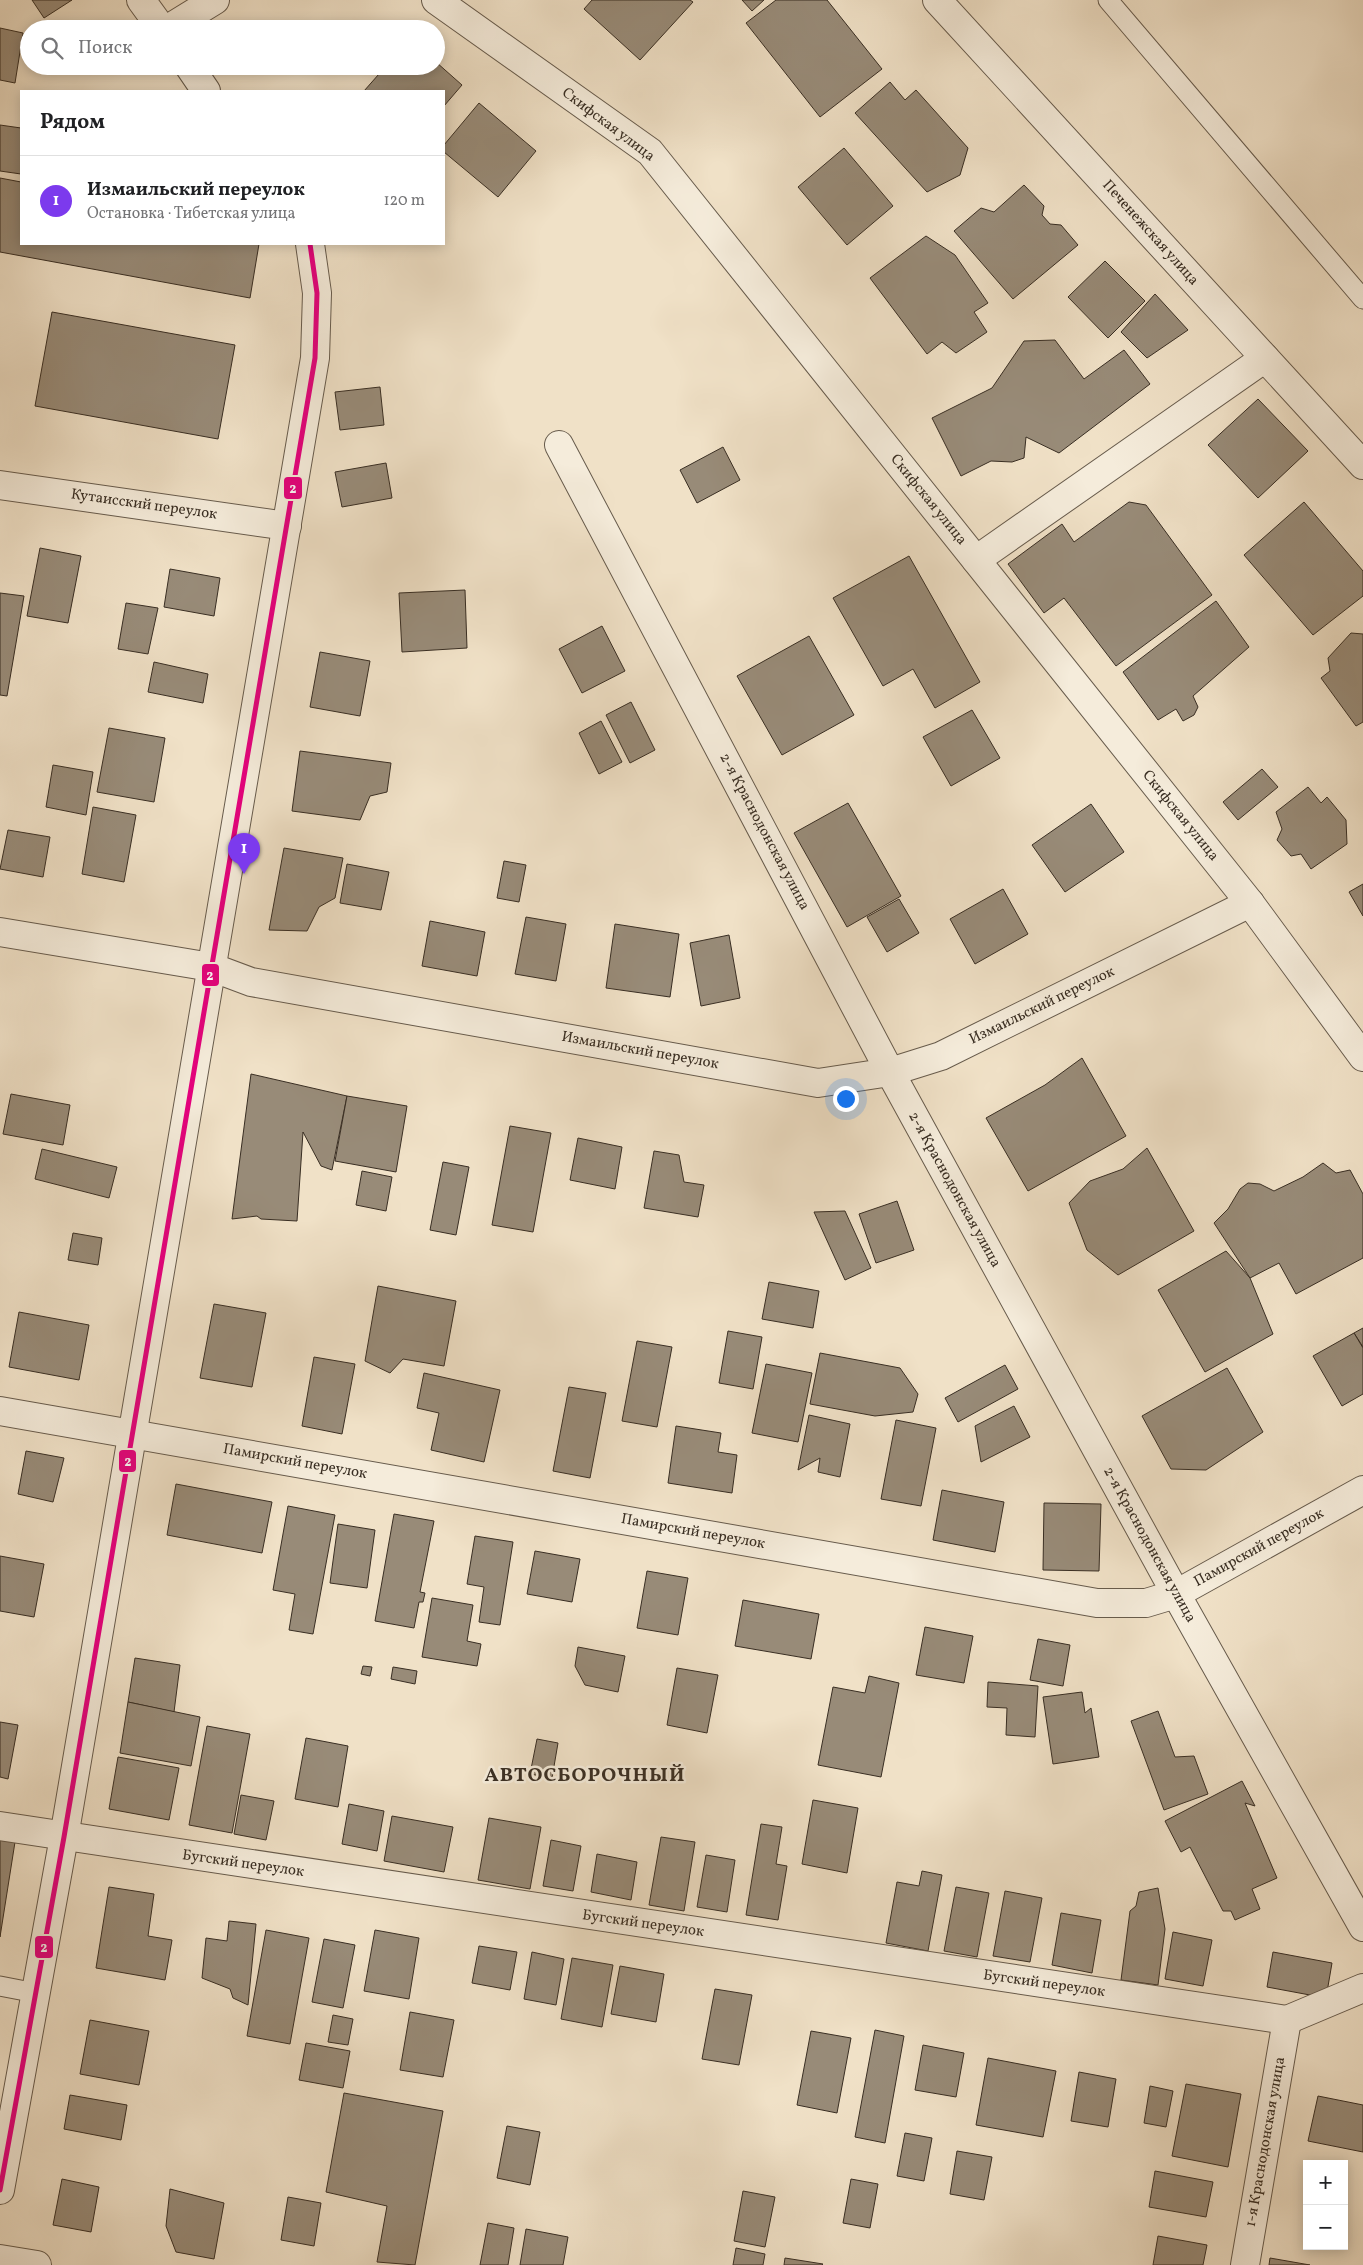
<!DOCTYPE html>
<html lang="ru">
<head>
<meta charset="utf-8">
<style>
  body { margin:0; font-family:Vollkorn,serif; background:#f2f2f2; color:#202124 }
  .controls { position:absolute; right:15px; bottom:15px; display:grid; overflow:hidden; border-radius:0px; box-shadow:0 2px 12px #0003 }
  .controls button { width:45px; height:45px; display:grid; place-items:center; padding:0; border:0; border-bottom:1px solid #e0e0e0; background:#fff; color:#202124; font:25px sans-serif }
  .you { position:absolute; left:845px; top:1098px; width:18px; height:18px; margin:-12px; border:4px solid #fff; border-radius:50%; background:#1a73e8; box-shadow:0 0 0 8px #1a73e833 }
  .badge { display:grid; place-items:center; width:32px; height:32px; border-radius:50%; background:#7c3aed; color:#fff; font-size:16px; font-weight:700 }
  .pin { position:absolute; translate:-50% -41px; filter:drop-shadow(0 1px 2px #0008) }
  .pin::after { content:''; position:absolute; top:26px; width:18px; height:15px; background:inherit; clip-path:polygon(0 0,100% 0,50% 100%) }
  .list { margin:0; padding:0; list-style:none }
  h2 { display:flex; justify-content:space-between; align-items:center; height:65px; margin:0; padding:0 20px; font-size:21px }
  h2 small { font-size:16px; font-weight:400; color:#757577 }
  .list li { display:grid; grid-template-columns:32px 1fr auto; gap:15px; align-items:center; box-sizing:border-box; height:90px; padding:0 20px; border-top:1px solid #e0e0e0 }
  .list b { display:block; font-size:19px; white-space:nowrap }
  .list p { margin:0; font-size:16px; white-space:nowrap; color:#757577 }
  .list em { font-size:16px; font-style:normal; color:#757577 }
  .icon { flex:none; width:28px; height:28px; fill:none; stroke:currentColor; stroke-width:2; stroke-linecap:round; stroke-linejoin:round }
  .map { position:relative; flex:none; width:1363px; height:2265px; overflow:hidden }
  .search { position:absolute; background:#fff; box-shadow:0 2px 12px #0003; left:20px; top:20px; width:425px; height:55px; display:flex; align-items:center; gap:12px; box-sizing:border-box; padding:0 18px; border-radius:28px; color:#757577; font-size:19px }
  .panel { position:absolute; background:#fff; box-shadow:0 2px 12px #0003; left:20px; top:90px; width:425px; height:155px; border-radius:0px }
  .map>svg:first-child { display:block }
  .building { fill:#988b78; stroke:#392e23 }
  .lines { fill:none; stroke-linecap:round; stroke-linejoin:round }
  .lane-casing { stroke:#675b4c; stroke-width:21 }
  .street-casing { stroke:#675b4c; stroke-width:30 }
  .lane { stroke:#f5ecdb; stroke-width:19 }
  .street { stroke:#f5ecdb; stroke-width:28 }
  .bus-1-casing { stroke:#f5ecdb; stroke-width:9 }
  .bus-1 { stroke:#e5007d; stroke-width:5 }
  .labels { text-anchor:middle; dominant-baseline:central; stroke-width:5; stroke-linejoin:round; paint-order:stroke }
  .street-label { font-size:15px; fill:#392e23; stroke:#f5ecdb }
  .district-label { font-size:20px; font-weight:bold; letter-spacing:1px; fill:#392e23; stroke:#f5ecdb }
  .line-badge { stroke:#f5ecdb; stroke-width:2 }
  .badge-label { font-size:14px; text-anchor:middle; font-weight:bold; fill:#fff }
</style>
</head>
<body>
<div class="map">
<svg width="1363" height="2265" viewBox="0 0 1363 2265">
  <rect width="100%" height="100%" fill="#f0e1c7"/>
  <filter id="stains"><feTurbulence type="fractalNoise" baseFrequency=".004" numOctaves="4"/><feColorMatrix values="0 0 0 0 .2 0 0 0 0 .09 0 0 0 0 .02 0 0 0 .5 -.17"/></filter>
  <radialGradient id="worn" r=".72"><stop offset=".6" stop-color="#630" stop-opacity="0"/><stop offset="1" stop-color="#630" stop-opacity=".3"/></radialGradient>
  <g class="building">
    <polygon points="32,0 72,0 44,18"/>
    <polygon points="592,0 690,0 693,2 640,60 584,9"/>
    <polygon points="742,0 764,0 752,11"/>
    <polygon points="776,0 827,0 882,69 820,117 746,23"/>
    <polygon points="0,28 23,33 15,83 0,80"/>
    <polygon points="436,62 462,85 444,106 444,91 364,91 386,66 436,66"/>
    <polygon points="890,82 905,100 916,90 968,148 960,175 927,192 855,113"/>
    <polygon points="479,103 536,151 498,197 444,152 444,145"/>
    <polygon points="0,125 21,128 21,174 0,171"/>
    <polygon points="844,148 893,206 847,245 798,187"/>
    <polygon points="0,178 21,182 21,244 259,244 250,298 0,252"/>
    <polygon points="1024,185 1044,206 1042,215 1050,224 1061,225 1078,245 1013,299 954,231 981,208 994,212"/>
    <polygon points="926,236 955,255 988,303 974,312 987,332 956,353 942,342 927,354 870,278"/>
    <polygon points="1105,261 1145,301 1108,338 1068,297"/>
    <polygon points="1155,294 1188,330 1147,358 1121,332"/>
    <polygon points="52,312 235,345 218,439 35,406"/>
    <polygon points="1055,340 1084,379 1124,350 1150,384 1059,453 1026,437 1024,458 1012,462 991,461 961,476 932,418 992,388 1024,341"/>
    <polygon points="380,387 384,425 340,430 335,392"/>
    <polygon points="1258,399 1308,451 1258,498 1208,445"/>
    <polygon points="723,447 740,480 697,503 680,470"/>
    <polygon points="386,463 392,498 342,507 335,472"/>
    <polygon points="1129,502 1146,505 1212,595 1116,666 1064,598 1044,613 1008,564 1062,524 1074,542"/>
    <polygon points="1304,502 1363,571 1363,596 1313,635 1244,555"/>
    <polygon points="40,548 81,556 68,623 27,616"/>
    <polygon points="909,556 980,682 935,708 913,669 883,686 833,598"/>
    <polygon points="170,569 220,578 214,616 164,607"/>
    <polygon points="465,590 467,648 402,652 399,593"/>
    <polygon points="0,593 24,596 7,696 0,695"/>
    <polygon points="1216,601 1249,647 1193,696 1198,707 1194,715 1183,721 1176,709 1158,720 1123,672"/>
    <polygon points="126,603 158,608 148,654 118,649"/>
    <polygon points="602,626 625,671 582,693 559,649"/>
    <polygon points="1351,633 1363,634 1363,722 1356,726 1321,678 1330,671 1328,658"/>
    <polygon points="809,636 854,715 782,755 737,676"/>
    <polygon points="320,652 370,661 360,716 310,707"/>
    <polygon points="154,662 208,674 203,703 148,692"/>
    <polygon points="631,702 655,750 630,763 606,715"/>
    <polygon points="972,710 1000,758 951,786 923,737"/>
    <polygon points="601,721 622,762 599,774 579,733"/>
    <polygon points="109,728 165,738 154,802 97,792"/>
    <polygon points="300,751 391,763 387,792 370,796 360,820 292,811"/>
    <polygon points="53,765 93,772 86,815 46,807"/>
    <polygon points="1262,769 1278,787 1238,820 1223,802"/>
    <polygon points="1308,787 1321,803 1327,797 1346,820 1347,844 1311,869 1301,854 1291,856 1277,840 1282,829 1276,812"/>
    <polygon points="848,803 901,896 847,927 794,833"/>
    <polygon points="1091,804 1124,852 1065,892 1032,845"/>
    <polygon points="93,807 136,815 124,882 82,874"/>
    <polygon points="8,830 50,837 43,877 0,869"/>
    <polygon points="284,848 343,858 335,898 319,907 307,931 269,930"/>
    <polygon points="504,861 526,865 519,902 497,898"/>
    <polygon points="347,864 389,872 381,910 340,903"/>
    <polygon points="1363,884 1363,916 1349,892"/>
    <polygon points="1003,889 1028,934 975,964 950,919"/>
    <polygon points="899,899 919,933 887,952 867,917"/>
    <polygon points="526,917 566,924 556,981 515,974"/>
    <polygon points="430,921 485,932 477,976 422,966"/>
    <polygon points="615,924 679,934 670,997 606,988"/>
    <polygon points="729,935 740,998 701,1006 690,943"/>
    <polygon points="1082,1058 1126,1136 1028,1191 986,1118 1045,1085"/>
    <polygon points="251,1074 347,1096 332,1170 321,1166 303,1132 297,1221 261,1219 257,1216 232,1219"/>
    <polygon points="11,1094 70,1105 63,1145 3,1134"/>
    <polygon points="347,1096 407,1106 396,1172 335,1161"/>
    <polygon points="510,1126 551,1133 533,1232 492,1225"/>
    <polygon points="578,1138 622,1147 615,1189 570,1180"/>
    <polygon points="1147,1148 1194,1231 1118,1275 1087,1250 1069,1203 1090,1181 1123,1169"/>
    <polygon points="42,1149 117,1167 109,1198 35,1179"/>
    <polygon points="654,1151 679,1155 684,1182 704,1185 698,1217 644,1208"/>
    <polygon points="443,1162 469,1167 456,1235 430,1230"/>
    <polygon points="1323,1163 1336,1173 1350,1170 1363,1194 1363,1258 1296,1294 1279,1263 1250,1278 1214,1223 1228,1209 1240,1189 1248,1183 1260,1184 1274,1191 1303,1177"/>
    <polygon points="362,1171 392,1177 386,1211 356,1205"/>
    <polygon points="897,1201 914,1250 876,1263 859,1214"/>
    <polygon points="845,1211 871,1268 845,1280 814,1212"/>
    <polygon points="73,1233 102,1238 98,1265 68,1260"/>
    <polygon points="1226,1251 1250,1278 1273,1334 1205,1372 1158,1290"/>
    <polygon points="769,1282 819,1291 813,1328 762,1319"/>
    <polygon points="378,1286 456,1301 444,1366 403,1359 390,1373 365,1361"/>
    <polygon points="214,1304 266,1313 252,1387 200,1378"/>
    <polygon points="19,1312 89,1325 79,1380 9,1367"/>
    <polygon points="1363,1328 1363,1347 1354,1333"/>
    <polygon points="728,1331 762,1337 753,1389 719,1383"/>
    <polygon points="1354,1333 1363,1348 1363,1394 1342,1406 1313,1356"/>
    <polygon points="637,1341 672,1347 657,1427 622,1421"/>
    <polygon points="820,1353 900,1368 918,1394 913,1412 875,1416 810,1404"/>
    <polygon points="314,1357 355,1364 342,1434 302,1426"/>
    <polygon points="766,1364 812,1373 798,1442 752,1433"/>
    <polygon points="1005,1365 1018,1389 958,1422 945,1398"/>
    <polygon points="1227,1368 1263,1432 1206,1470 1171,1469 1142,1416"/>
    <polygon points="424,1373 500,1390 484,1462 431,1450 439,1413 417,1408"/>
    <polygon points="569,1387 606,1393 590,1478 553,1471"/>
    <polygon points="1014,1406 1030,1437 981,1462 975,1426"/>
    <polygon points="809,1415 850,1424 840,1477 818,1472 820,1458 798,1470"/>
    <polygon points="896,1420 936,1428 921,1506 881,1499"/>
    <polygon points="676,1426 721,1433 718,1452 737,1455 732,1493 668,1483"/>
    <polygon points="26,1451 64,1458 53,1502 18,1494"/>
    <polygon points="176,1484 272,1502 262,1553 167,1535"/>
    <polygon points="942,1490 1004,1502 995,1552 933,1540"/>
    <polygon points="1044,1503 1101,1504 1099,1571 1043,1570"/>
    <polygon points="288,1506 335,1515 313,1634 289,1630 295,1594 273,1590"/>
    <polygon points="394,1514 434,1521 420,1592 425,1593 423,1602 419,1602 414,1628 375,1621"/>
    <polygon points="338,1524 375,1530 367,1588 330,1583"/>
    <polygon points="475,1536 513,1542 500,1625 479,1622 484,1587 467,1584"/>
    <polygon points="535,1551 580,1559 572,1602 527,1594"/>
    <polygon points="0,1556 44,1564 34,1617 0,1611"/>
    <polygon points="647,1571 688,1578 678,1635 637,1628"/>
    <polygon points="432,1598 473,1605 467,1641 481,1644 477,1666 422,1657"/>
    <polygon points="743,1600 819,1614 811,1659 735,1646"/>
    <polygon points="925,1627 973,1636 964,1683 916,1675"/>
    <polygon points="1038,1639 1070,1645 1063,1686 1030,1680"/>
    <polygon points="578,1647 625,1656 618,1692 585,1685 575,1666"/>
    <polygon points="135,1658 180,1665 174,1712 128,1702"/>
    <polygon points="363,1666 372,1667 370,1676 361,1674"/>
    <polygon points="393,1667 417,1671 415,1684 391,1679"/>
    <polygon points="677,1668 718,1675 707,1733 667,1725"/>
    <polygon points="869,1676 899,1683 881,1777 818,1765 833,1687 865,1693"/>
    <polygon points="988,1682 1038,1686 1035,1737 1006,1735 1007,1708 987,1707"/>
    <polygon points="1082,1692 1085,1713 1091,1708 1099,1757 1053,1764 1043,1697"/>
    <polygon points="128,1702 200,1717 191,1766 120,1753"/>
    <polygon points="1158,1711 1175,1757 1194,1756 1208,1794 1164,1810 1131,1721"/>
    <polygon points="0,1722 18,1725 8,1779 0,1777"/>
    <polygon points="207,1726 250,1734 232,1833 189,1825"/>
    <polygon points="306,1738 348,1746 338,1807 295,1799"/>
    <polygon points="537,1739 558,1743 552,1778 530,1774"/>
    <polygon points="118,1757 179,1768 169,1820 109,1809"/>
    <polygon points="1242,1781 1255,1806 1245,1803 1277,1878 1252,1889 1260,1909 1235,1920 1231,1911 1223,1911 1190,1847 1181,1852 1165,1821"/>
    <polygon points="241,1795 274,1801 266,1840 234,1834"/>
    <polygon points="813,1800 858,1808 847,1873 802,1864"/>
    <polygon points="349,1804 384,1811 377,1851 342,1844"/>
    <polygon points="392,1816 453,1827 444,1872 384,1861"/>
    <polygon points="489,1818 541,1827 530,1889 478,1880"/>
    <polygon points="761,1824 782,1827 776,1864 787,1866 778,1920 746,1915"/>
    <polygon points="661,1837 695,1842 684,1911 649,1905"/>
    <polygon points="0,1840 15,1842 0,1937"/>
    <polygon points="551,1840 581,1846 573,1891 543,1886"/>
    <polygon points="597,1854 637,1862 631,1900 591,1892"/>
    <polygon points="706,1855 735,1860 727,1912 697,1907"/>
    <polygon points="922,1871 942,1875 928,1951 886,1943 897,1882 919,1886"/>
    <polygon points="109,1887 154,1894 148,1936 172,1940 165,1980 96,1968"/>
    <polygon points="956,1887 989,1893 977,1957 944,1951"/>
    <polygon points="1158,1888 1165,1929 1158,1985 1121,1980 1130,1911 1136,1906 1139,1892"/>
    <polygon points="1005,1891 1042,1898 1030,1962 993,1956"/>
    <polygon points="1061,1913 1101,1920 1092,1973 1052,1965"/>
    <polygon points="229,1921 256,1924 248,2005 233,1998 230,1989 202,1978 206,1938 227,1941"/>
    <polygon points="266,1930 309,1938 290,2044 247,2036"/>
    <polygon points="375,1930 419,1938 409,1999 364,1991"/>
    <polygon points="1173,1932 1212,1940 1203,1986 1165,1979"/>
    <polygon points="324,1939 355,1945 343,2008 312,2002"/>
    <polygon points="479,1946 517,1952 510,1990 472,1983"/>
    <polygon points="532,1952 564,1959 556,2005 524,1999"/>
    <polygon points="1273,1952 1332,1963 1326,1998 1267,1987"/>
    <polygon points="572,1958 613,1965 602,2027 561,2019"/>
    <polygon points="620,1966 664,1974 656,2022 611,2014"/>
    <polygon points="715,1989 752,1995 739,2065 702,2059"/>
    <polygon points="410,2012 454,2020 443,2077 400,2070"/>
    <polygon points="333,2015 353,2019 348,2045 328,2042"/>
    <polygon points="90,2020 149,2031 139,2085 80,2074"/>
    <polygon points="875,2030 904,2036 885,2143 855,2137"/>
    <polygon points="811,2031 851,2038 837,2113 797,2105"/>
    <polygon points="306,2043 350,2051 343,2088 299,2080"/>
    <polygon points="923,2045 964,2053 956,2097 915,2090"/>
    <polygon points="988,2058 1056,2071 1043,2137 976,2125"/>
    <polygon points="1079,2072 1116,2079 1108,2127 1071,2121"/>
    <polygon points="1186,2084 1241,2094 1228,2167 1172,2156"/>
    <polygon points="1150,2086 1173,2091 1166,2127 1144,2123"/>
    <polygon points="344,2093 443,2111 415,2265 377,2262 387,2206 326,2192"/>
    <polygon points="70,2095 127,2105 121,2140 64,2129"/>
    <polygon points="1318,2096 1363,2105 1363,2152 1308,2141"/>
    <polygon points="507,2126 540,2132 530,2185 497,2178"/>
    <polygon points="905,2133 932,2138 924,2181 897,2176"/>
    <polygon points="957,2151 992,2157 984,2200 950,2194"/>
    <polygon points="1155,2171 1213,2182 1206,2217 1149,2207"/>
    <polygon points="62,2179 99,2187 91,2232 53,2225"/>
    <polygon points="851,2179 878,2184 870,2228 843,2223"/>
    <polygon points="170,2189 224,2203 214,2259 176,2252 166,2226"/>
    <polygon points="743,2191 775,2197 765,2247 734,2241"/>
    <polygon points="288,2197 321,2203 314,2246 281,2240"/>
    <polygon points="488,2223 514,2228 508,2265 480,2265"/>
    <polygon points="526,2229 568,2237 563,2265 520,2265"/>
    <polygon points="1158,2236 1207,2245 1203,2265 1153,2265"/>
    <polygon points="736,2248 765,2254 763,2265 733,2265"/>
    <polygon points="785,2258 823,2264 822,2265 784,2265"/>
    <polygon points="1270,2258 1310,2265 1269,2265"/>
  </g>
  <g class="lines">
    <defs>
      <g id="lane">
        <polyline points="1108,0 1363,299"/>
        <polyline points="0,1986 36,1993"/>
      </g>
      <g id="street">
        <polyline points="141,0 162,29"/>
        <polyline points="436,0 650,152 1250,903 1363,1057"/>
        <polyline points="937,0 1363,465"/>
        <polyline points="168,29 215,0"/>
        <polyline points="189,66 206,91"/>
        <polyline points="559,445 890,1072 1176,1594 1363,1927"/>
        <polyline points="0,485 287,526"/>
        <polyline points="976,560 1265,358"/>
        <polyline points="0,932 211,967 251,982 818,1083 890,1072 941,1056 1250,903"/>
        <polyline points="0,1411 1097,1603 1146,1603 1176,1594 1363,1490"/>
        <polyline points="0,1826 1287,2020"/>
        <polyline points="1287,2020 1363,1988"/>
        <polyline points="0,2190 64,1837 315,358 317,293 310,244"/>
        <polyline points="0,2259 37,2265"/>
        <polyline points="1245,2265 1287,2020"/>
      </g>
    </defs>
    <use href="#lane" class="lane-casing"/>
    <use href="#street" class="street-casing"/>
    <use href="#lane" class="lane"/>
    <use href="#street" class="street"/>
    <defs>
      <polyline id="bus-1" points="0,2190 64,1837 315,358 317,293 310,244"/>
    </defs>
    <use href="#bus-1" class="bus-1-casing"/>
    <use href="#bus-1" class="bus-1"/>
  </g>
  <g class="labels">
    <g class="street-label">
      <text transform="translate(608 125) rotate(37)">Скифская улица</text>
      <text transform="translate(1150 233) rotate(48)">Печенежская улица</text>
      <text transform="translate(928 500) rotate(51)">Скифская улица</text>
      <text transform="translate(144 505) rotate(8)">Кутаисский переулок</text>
      <text transform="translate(1180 816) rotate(51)">Скифская улица</text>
      <text transform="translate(764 832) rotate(62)">2-я Краснодонская улица</text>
      <text transform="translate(1042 1006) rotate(-26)">Измаильский переулок</text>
      <text transform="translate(640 1051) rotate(10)">Измаильский переулок</text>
      <text transform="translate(954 1190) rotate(61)">2-я Краснодонская улица</text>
      <text transform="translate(295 1462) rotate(10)">Памирский переулок</text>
      <text transform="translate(693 1532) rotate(10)">Памирский переулок</text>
      <text transform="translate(1149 1545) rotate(61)">2-я Краснодонская улица</text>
      <text transform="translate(1259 1548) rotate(-29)">Памирский переулок</text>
      <text transform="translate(243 1864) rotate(8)">Бугский переулок</text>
      <text transform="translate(643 1924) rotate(8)">Бугский переулок</text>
      <text transform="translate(1044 1984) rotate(8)">Бугский переулок</text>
      <text transform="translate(1266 2142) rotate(-80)">1-я Краснодонская улица</text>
    </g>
    <g class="district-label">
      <text x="585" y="1776">АВТОСБОРОЧНЫЙ</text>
    </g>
  </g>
  <g class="line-badge">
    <rect x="283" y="476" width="20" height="24" rx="5" fill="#e5007d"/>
    <rect x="201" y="963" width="19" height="24" rx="5" fill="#e5007d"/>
    <rect x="118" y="1449" width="19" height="24" rx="5" fill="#e5007d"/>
    <rect x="34" y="1935" width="20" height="24" rx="5" fill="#e5007d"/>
  </g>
  <g class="badge-label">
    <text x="293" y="493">2</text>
    <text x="210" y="980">2</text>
    <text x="128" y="1466">2</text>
    <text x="44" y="1952">2</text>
  </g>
  <rect width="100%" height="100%" filter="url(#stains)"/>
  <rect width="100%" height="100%" fill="url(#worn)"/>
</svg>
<div class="controls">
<button>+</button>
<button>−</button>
</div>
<div class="you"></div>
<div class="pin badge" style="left:244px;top:874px">1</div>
<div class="search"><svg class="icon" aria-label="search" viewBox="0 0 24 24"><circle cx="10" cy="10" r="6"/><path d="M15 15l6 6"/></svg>Поиск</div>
<section class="panel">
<h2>Рядом<small></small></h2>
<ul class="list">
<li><span class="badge">1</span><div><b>Измаильский переулок</b><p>Остановка · Тибетская улица</p></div><em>120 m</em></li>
</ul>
</section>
</div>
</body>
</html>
